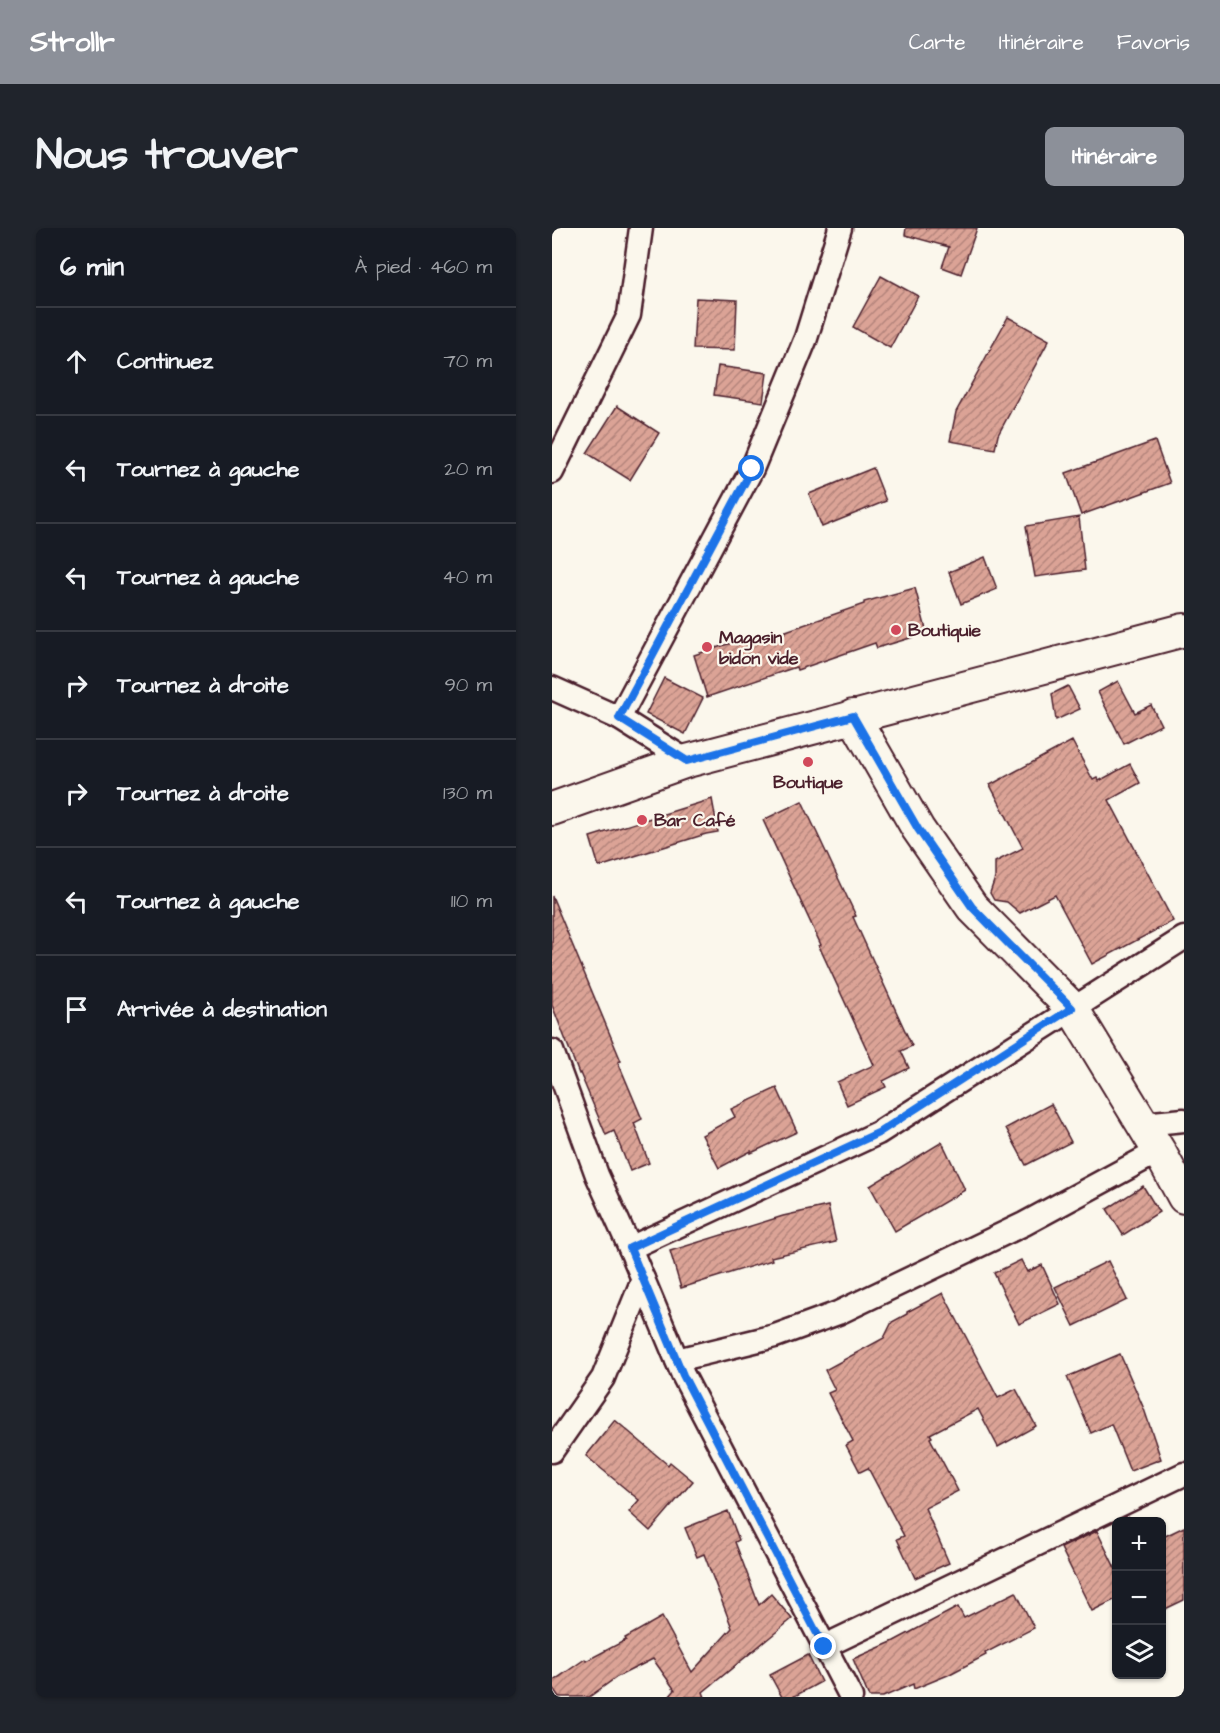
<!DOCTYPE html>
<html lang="fr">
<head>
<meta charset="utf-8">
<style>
  body { margin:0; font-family:"Architects Daughter",sans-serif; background:#20242c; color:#f1f3f6 }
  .controls { position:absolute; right:18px; bottom:18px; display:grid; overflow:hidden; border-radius:9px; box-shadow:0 2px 4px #0004 }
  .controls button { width:54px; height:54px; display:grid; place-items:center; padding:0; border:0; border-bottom:2px solid #363941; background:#171b24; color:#f1f3f6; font:30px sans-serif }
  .stop { position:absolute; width:18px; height:18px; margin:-14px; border:4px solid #1a73e8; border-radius:50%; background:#fff }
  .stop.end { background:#1a73e8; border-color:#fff; box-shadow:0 2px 6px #0008 }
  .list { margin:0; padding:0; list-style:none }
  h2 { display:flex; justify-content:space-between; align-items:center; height:78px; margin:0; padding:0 24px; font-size:26px }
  h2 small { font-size:20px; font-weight:400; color:#9ea1a6 }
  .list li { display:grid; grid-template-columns:39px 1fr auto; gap:18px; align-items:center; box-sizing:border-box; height:108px; padding:0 24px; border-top:2px solid #363941 }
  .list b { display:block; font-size:22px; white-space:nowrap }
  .list em { font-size:20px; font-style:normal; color:#9ea1a6 }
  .icon { flex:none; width:33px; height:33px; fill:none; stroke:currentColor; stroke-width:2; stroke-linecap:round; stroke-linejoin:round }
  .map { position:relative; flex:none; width:632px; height:1469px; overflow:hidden; border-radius:9px }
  header { display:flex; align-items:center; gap:36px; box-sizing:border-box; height:84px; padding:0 30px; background:#8c9099; color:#fff }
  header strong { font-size:28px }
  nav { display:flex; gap:33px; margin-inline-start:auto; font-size:21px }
  .intro { display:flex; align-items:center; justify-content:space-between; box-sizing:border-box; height:144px; padding:0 36px }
  h1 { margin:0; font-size:42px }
  .button { padding:15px 27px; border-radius:9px; background:#8c9099; color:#fff; font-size:21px; font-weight:700 }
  main { display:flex; gap:36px; padding:0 36px }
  aside { flex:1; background:#171b24; border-radius:9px; box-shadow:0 2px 4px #0004 }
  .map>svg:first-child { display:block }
  .building { fill:url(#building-hatch); stroke:#4a1f2b; stroke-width:1.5 }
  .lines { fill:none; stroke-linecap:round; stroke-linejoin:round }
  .street-casing { stroke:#4a1f2b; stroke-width:27 }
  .secondary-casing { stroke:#4a1f2b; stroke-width:36 }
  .street { stroke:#fbf7ec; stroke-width:22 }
  .secondary { stroke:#fbf7ec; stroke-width:32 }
  .route { stroke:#1a73e8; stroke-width:8 }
  .poi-dot { fill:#d1495b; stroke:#fbf7ec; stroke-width:2 }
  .labels { text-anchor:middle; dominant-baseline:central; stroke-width:4.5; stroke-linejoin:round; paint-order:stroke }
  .poi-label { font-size:18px; font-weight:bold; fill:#4a1f2b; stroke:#fbf7ec; text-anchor:start }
</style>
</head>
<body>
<header>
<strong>Strollr</strong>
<nav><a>Carte</a><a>Itinéraire</a><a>Favoris</a></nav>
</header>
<div class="intro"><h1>Nous trouver</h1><a class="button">Itinéraire</a></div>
<main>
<aside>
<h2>6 min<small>À pied · 460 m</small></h2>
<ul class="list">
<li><svg class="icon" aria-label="ahead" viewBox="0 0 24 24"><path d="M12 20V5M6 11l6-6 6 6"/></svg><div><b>Continuez</b></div><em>70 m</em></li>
<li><svg class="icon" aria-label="left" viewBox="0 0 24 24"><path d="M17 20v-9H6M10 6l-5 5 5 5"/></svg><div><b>Tournez à gauche</b></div><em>20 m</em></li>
<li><svg class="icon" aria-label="left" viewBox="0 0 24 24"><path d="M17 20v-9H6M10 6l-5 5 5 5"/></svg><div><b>Tournez à gauche</b></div><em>40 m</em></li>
<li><svg class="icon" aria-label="right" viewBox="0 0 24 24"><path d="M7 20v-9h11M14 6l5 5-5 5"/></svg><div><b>Tournez à droite</b></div><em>90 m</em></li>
<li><svg class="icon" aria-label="right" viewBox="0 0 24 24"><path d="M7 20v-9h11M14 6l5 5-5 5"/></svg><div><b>Tournez à droite</b></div><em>130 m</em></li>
<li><svg class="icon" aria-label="left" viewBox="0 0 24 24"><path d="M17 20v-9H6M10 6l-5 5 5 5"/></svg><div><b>Tournez à gauche</b></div><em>110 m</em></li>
<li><svg class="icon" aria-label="arrive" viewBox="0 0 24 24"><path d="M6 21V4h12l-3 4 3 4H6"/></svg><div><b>Arrivée à destination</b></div></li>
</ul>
</aside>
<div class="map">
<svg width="632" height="1469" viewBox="0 0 632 1469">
  <defs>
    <pattern id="building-hatch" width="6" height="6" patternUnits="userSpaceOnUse" patternTransform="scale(1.5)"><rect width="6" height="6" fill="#dba396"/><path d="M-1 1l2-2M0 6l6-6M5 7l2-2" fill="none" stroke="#b4847b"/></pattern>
  </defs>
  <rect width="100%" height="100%" fill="#fbf7ec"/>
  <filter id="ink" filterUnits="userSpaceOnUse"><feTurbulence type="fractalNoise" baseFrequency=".0167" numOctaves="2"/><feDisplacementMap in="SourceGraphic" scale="12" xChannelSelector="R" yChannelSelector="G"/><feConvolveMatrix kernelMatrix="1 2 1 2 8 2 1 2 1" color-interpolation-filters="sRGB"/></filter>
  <g filter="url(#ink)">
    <g class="building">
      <polygon points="354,0 425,0 409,46 390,39 397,19 353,7"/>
      <polygon points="329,48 366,68 338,120 301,99"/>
      <polygon points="144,70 185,72 183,122 141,121"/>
      <polygon points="456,89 497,112 446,207 443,221 398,213 404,184"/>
      <polygon points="166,138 215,145 211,174 162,167"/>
      <polygon points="65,178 107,205 78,252 35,225"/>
      <polygon points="603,213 618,255 529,287 514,245"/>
      <polygon points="321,240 334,273 270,299 257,266"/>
      <polygon points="527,289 533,342 483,349 474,298"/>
      <polygon points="433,329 445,361 409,376 397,344"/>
      <polygon points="363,360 375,405 325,420 323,415 245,442 244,439 155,469 142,427 207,406 208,412 312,376 312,374"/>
      <polygon points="112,450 151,470 133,506 94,486"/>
      <polygon points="566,453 583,485 599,477 609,497 572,516 546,464"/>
      <polygon points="516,458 528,481 504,492 500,466"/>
      <polygon points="520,513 541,552 545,550 547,553 578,536 588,555 557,572 621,693 540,736 503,667 468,685 455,674 442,672 438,665 443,650 443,634 471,620 438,557"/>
      <polygon points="160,571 166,604 154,606 47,639 38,609"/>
      <polygon points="250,573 304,688 301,689 360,818 349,823 357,840 331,853 334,859 295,877 285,854 322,837 267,718 269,717 211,592"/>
      <polygon points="0,668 69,833 66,834 90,891 82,895 97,935 78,943 62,903 54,907 28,845 27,846 0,777"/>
      <polygon points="225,860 245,904 199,925 199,923 167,940 150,907 183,889 179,881"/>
      <polygon points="499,876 519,914 474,937 454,900"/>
      <polygon points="390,914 413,962 343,1003 318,958"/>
      <polygon points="591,958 607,984 571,1007 555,981"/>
      <polygon points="276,978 284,1014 219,1029 220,1032 129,1060 118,1023 231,988"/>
      <polygon points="469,1032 475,1044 490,1037 508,1076 467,1096 442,1045"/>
      <polygon points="556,1033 575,1072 522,1098 503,1059"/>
      <polygon points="391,1065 446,1170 464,1161 484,1198 446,1219 426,1181 378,1206 380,1209 378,1210 406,1263 373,1280 397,1335 363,1350 345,1311 352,1308 316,1240 308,1244 294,1217 301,1213 276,1165 283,1162 273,1142 332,1110 340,1094 355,1086 355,1084"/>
      <polygon points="568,1126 592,1181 609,1231 578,1243 559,1196 539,1205 515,1149"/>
      <polygon points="63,1192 116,1237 118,1234 141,1253 98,1303 77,1284 87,1272 34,1228"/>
      <polygon points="176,1283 187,1312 183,1314 207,1377 219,1366 240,1391 151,1464 153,1469 117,1469 123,1462 101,1431 65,1449 37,1469 7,1469 0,1459 0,1454 33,1431 34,1433 74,1412 73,1410 110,1389 140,1444 180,1400 152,1326 145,1329 133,1300"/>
      <polygon points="632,1299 632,1372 609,1383 609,1310"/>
      <polygon points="545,1303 564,1342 564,1371 540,1383 509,1320"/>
      <polygon points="464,1364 482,1400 433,1425 434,1427 396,1447 362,1461 361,1456 331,1469 317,1469 301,1431 342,1413 406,1379 412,1390"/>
      <polygon points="256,1427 269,1454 241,1469 230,1469 218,1447"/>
    </g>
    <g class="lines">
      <defs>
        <g id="street">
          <polyline points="0,244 77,87 89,0"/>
          <polyline points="0,460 67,490 135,533"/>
          <polyline points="67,490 200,241 254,110 288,0"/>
          <polyline points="0,823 45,947 78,1020 131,1147 299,1469"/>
          <polyline points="591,896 632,892"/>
          <polyline points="78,1020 326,905 632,710"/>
          <polyline points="125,1132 223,1108 286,1085 472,996 607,923"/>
          <polyline points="0,1223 51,1150 91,1051"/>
          <polyline points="271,1419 632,1246"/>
        </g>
        <g id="secondary">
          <polyline points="301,488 366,601 420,679 520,780 607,923 632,969"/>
          <polyline points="0,581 135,533 632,402"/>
        </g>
      </defs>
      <use href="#street" class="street-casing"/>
      <use href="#secondary" class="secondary-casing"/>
      <use href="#street" class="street"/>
      <use href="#secondary" class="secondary"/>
    </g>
  </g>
  <g class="lines" filter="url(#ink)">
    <polyline class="route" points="200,241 67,490 135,533 301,488 366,601 420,679 520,780 326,905 78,1020 131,1147 272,1419"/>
  </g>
  <g class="poi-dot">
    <circle cx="344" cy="402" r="6"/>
    <circle cx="155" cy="419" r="6"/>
    <circle cx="256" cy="534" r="6"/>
    <circle cx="90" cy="592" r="6"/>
  </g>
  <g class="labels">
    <g class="poi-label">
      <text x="356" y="402">Boutiquie</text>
      <text x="167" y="409">Magasin<tspan x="167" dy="21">bidon vide</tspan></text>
      <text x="256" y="554" text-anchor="middle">Boutique</text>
      <text x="102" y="592">Bar Café</text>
    </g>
  </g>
</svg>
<div class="controls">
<button>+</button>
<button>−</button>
<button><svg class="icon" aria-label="layers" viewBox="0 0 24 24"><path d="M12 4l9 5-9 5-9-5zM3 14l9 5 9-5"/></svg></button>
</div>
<div class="stop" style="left:200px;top:241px"></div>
<div class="stop end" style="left:272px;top:1419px"></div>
</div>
</main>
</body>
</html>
